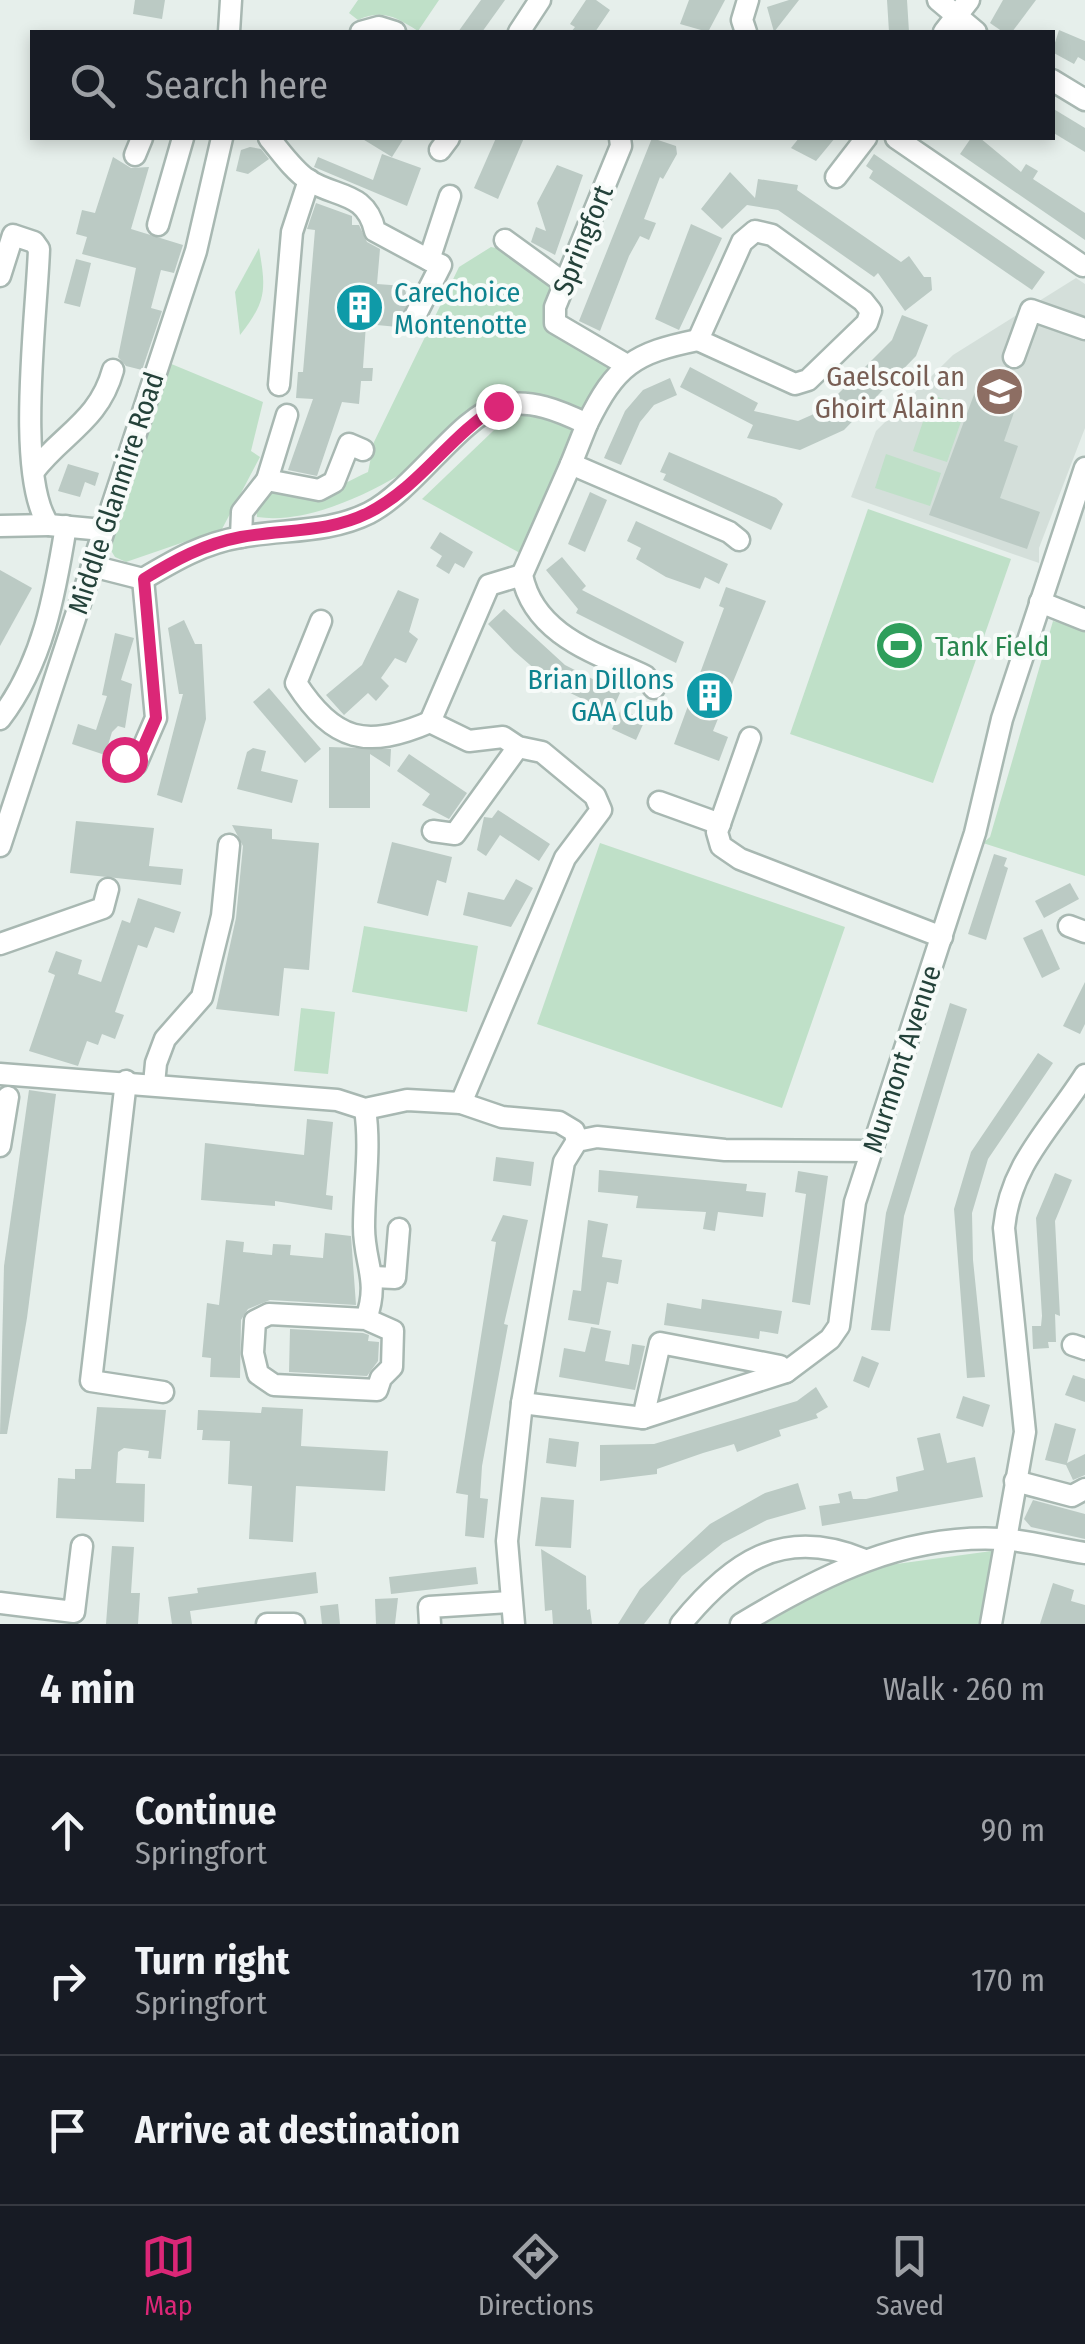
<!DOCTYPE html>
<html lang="en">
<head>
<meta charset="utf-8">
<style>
  body { margin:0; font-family:"Fira Sans Condensed",sans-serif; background:#20242c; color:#f1f3f6 }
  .stop { position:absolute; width:30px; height:30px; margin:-22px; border:8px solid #db2777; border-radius:50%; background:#fff }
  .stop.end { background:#db2777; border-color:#fff; box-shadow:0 2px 10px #0008 }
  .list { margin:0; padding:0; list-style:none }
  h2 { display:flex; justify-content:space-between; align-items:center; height:130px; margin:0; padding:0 40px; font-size:42px }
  h2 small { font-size:32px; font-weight:400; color:#9ea1a6 }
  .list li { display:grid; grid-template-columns:65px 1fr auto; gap:30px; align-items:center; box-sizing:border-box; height:150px; padding:0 40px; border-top:2px solid #363941 }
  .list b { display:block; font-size:38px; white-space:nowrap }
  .list p { margin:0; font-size:32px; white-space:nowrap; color:#9ea1a6 }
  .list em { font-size:32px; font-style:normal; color:#9ea1a6 }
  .icon { flex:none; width:55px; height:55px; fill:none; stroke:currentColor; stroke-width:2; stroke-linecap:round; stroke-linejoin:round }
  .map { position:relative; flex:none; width:1085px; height:1624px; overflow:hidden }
  .search { position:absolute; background:#171b24; box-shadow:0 5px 15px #0003; left:30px; right:30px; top:30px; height:110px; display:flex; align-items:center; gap:25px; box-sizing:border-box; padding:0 35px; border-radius:0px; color:#9ea1a6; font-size:38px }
  .sheet { height:580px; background:#171b24 }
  nav { display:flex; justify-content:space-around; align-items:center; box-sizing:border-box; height:140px; border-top:2px solid #363941; background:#171b24; font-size:28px; color:#9ea1a6 }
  nav a { display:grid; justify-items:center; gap:5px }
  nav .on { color:#db2777 }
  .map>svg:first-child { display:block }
  .built { fill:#d4dfda }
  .green { fill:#bfe0c8 }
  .building { fill:#bbcac4 }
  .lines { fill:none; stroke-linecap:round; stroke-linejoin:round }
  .minor-casing { stroke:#a8b8b2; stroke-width:25 }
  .minor { stroke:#fff; stroke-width:20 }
  .route { stroke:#db2777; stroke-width:12 }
  .labels { text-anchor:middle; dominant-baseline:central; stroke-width:8; stroke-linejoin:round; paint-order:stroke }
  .street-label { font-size:28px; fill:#24423a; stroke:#f7fbf9 }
  .culture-label { font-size:28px; fill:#0d838f; stroke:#f7fbf9; text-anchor:start }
  .education-label { font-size:28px; fill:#785e54; stroke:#f7fbf9; text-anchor:end }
  .leisure-label { font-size:28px; fill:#27864d; stroke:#f7fbf9; text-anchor:start }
</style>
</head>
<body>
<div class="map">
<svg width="1085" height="1624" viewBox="0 0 1085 1624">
  <rect width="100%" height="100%" fill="#e6efeb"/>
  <polygon class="built" points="1076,278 1085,284 1085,428 1039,548 1039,563 851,497 876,431 953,355"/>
  <g class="green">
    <path d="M358,0H439L418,31C396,17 382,9 358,20L349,13Z"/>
    <path d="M491,247L505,250L550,281L547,316L610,367L583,412C566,402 537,390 517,395C501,400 480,421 467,431C414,469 325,527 257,517C253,472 298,498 316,494C333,491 352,479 368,472L374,442L459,267Z"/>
    <path d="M259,248C266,289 267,301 240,335L235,292Z"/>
    <polygon points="169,363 263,402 251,451 260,457 222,529 126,562 115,557 107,544"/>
    <polygon points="932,395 966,407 947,462 913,451"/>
    <polygon points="532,409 575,424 574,448 520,553 422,499 513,412"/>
    <polygon points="886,454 941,473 930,506 875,488"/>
    <polygon points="868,509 1011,559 933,783 790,734"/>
    <polygon points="1053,621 1085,629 1085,876 983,843 990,837"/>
    <polygon points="600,843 845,927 782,1108 537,1024"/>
    <polygon points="364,926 478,946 467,1012 352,992"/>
    <polygon points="301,1008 335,1012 328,1074 294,1071"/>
    <polygon points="999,1550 983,1624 765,1624 828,1587 889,1565"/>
  </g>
  <g class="building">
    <polygon points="135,0 165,0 162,19 133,14"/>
    <polygon points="481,0 505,0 482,32 458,32"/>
    <polygon points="586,0 596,0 610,10 595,32 571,32 575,27 570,24"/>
    <polygon points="689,0 725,0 708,32 680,24"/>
    <polygon points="789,0 799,0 774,32 767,7"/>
    <polygon points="887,0 907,0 909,32 889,32"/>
    <polygon points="1003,0 1036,0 1012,32 1003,32 990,23"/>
    <polygon points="1059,30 1085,41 1085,61 1078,57 1074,64 1052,52"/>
    <polygon points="1052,108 1085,128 1085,152 1052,132"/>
    <polygon points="361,138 404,138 392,157"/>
    <polygon points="496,138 524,138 498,199 474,188"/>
    <polygon points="652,138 676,146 677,154 663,179 660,177 644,219 656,223 649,240 640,236 629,256 600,331 579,321"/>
    <polygon points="799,138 835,138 816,161 791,148"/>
    <polygon points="971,138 980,138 1021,172 1026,164 1038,171 1033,179 1085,213 1085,240 960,154"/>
    <polygon points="250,147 261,149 269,159 248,174 236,171 241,150"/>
    <polygon points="382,154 421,168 407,206 314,167 318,157 373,180"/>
    <polygon points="874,154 1045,272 1032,290 869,178 873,171 866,166"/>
    <polygon points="113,157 131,168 149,167 131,229 183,245 174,273 161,270 151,308 162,311 142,370 126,366 118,357 136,268 82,254 87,237 76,234 82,210 95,213"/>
    <polygon points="557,165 583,175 555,255 531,242 536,227 546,231 537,203"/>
    <polygon points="730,172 755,198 758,179 798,185 797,190 901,262 909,256 924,277 931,277 932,290 905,311 878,273 874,277 778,210 747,205 722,229 701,209"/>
    <polygon points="316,203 352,216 352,225 359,225 367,242 380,249 377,284 404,286 408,301 398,327 366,324 363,368 373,368 372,381 361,381 359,404 342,402 317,476 288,470 313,399 296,398 298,372 303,372 315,230 307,229"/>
    <polygon points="691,224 722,238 679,330 655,319"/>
    <polygon points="76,259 91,263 80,307 64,303"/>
    <polygon points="902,315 928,325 916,356 844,430 800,450 747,438 753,425 680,387 690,367 758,403 754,411 798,421 841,402 836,396 892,340"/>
    <polygon points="670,378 677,395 654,405 640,422 621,465 604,458 625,411 643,390"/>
    <polygon points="978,384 1019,398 1004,441 1018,446 1000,498 1040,512 1027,549 929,515"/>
    <polygon points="669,452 776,498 783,504 771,530 663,480 666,474 660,472"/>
    <polygon points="68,464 99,473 95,486 85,482 80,497 58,491"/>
    <polygon points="590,492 607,500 585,552 568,544"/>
    <polygon points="636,521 728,564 719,584 705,577 700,589 666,577 636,559 641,548 627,541"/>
    <polygon points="440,532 473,552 464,568 455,563 449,574 436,566 442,556 430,548"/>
    <polygon points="562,557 586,586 582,590 684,642 676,663 576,613 578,609 546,570"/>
    <polygon points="0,570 32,588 0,646"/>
    <polygon points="726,587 766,601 713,731 728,737 719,761 674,744 724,608 719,606"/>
    <polygon points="398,590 419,599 409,632 418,639 406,663 395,658 381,678 389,686 376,701 368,693 344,715 326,695 362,665"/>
    <polygon points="504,609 565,665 620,693 611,713 552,684 514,651 488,624"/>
    <polygon points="184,620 195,644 202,644 206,719 182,803 157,795 183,694 179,694 168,628"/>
    <polygon points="115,633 134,638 121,680 132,684 125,728 118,726 112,732 105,755 72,744 78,724 96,730 107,696 102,695"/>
    <polygon points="269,688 321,749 305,763 253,702"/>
    <polygon points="621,709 645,720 636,740 612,729"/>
    <polygon points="329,747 391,749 390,767 370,754 370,808 329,808"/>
    <polygon points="253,748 266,751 261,771 298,780 292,803 237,789 247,752"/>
    <polygon points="409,754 467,793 449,819 422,805 430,794 397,771"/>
    <polygon points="498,810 550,844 539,861 500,835 486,856 477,850 484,817 492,818"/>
    <polygon points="76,821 154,828 149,866 183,869 181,885 70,873"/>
    <polygon points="232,825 272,829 272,839 319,843 309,970 284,968 279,1016 216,1009 236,918 243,846"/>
    <polygon points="392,842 452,857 446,883 437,880 428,916 377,903"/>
    <polygon points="994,854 1007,858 1004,866 1008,868 986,940 968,934"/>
    <polygon points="516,879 533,888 511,927 463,915 468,892 504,900"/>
    <polygon points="1070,883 1079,899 1044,918 1035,901"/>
    <polygon points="138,898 181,912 174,933 155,927 147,948 138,945 115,1012 124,1015 115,1039 102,1034 98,1045 87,1041 78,1066 29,1051 55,975 48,972 56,951 82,960 78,974 101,982 122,920 130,923"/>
    <polygon points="1042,929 1060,969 1042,978 1023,938"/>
    <polygon points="1085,982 1085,1024 1080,1034 1063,1026"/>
    <polygon points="950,1003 967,1009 904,1216 890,1331 871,1330 886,1213"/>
    <polygon points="1038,1053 1053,1063 988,1159 972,1213 973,1260 985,1377 967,1378 954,1209 971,1152"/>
    <polygon points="29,1090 56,1094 27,1318 7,1434 0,1434 4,1266"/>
    <polygon points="307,1119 333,1122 326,1195 333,1196 332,1210 275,1201 275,1206 201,1200 205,1143 304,1155"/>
    <polygon points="496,1157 534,1162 531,1186 493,1181"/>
    <polygon points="599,1170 747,1184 746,1191 766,1193 763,1217 718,1212 715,1231 703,1229 706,1212 636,1208 638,1196 598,1192"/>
    <polygon points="798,1171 828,1176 810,1305 792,1302 806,1194 795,1192"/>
    <polygon points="1055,1173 1072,1180 1055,1221 1060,1316 1055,1314 1056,1342 1048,1342 1049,1348 1033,1349 1032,1326 1041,1326 1042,1316 1036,1218"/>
    <polygon points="503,1215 528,1220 504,1324 508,1325 482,1466 480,1498 488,1499 484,1538 465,1536 468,1495 456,1493 496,1242 491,1241"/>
    <polygon points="588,1220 608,1224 602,1257 622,1260 618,1284 607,1282 599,1325 568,1320 573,1290 581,1291"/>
    <polygon points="325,1233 351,1236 356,1305 270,1300 248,1309 241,1320 240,1378 210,1377 211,1358 202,1357 207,1303 219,1305 226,1240 244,1242 243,1252 272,1255 273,1244 291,1245 290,1255 323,1258"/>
    <polygon points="702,1299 782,1311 778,1334 760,1331 759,1339 664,1325 667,1303 701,1309"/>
    <polygon points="591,1327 611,1331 605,1361 629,1365 632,1344 645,1346 635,1390 559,1377 564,1348 585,1352"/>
    <polygon points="290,1329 363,1333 369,1335 368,1341 379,1342 378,1361 367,1376 289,1372"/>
    <polygon points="862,1356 879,1363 869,1388 853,1381"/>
    <polygon points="1073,1375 1085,1379 1085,1402 1065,1395"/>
    <polygon points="816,1387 828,1407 816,1414 818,1418 779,1430 781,1436 737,1452 734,1444 703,1453 657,1469 657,1474 600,1481 600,1445 654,1444 797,1401"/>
    <polygon points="963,1396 990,1405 983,1427 956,1418"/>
    <polygon points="97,1407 166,1410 161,1459 148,1458 149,1451 124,1448 118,1452 116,1483 145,1484 144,1522 56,1518 58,1478 75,1479 75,1469 91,1469"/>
    <polygon points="262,1407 303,1409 301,1446 388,1451 385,1491 296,1486 293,1542 249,1539 252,1486 228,1484 230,1441 202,1440 203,1430 197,1430 198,1410 261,1413"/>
    <polygon points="1055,1423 1076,1429 1067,1463 1085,1454 1085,1475 1073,1480 1066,1465 1045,1460"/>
    <polygon points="940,1433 947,1463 975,1457 983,1497 822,1526 819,1506 840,1503 838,1494 851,1491 853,1499 866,1499 898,1491 896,1477 924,1470 917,1438"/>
    <polygon points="549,1438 579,1442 576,1467 546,1463"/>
    <polygon points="798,1483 806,1509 767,1520 723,1543 682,1576 644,1624 618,1624 640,1589 710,1524 765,1493"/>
    <polygon points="541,1497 574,1500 571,1548 535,1546"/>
    <polygon points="1033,1500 1085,1514 1085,1539 1031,1527 1024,1519"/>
    <polygon points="112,1546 134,1547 131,1593 140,1593 138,1624 106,1624"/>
    <polygon points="541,1549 586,1576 587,1610 590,1609 592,1624 553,1624 552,1610 545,1611"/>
    <polygon points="476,1567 478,1584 391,1594 389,1577"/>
    <polygon points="316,1572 318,1593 190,1611 192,1624 172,1624 168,1597 198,1593 197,1588"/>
    <polygon points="1053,1583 1074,1590 1071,1601 1085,1605 1085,1624 1040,1624"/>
    <polygon points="398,1598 395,1624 376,1624 375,1599"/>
    <polygon points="338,1604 340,1624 322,1624 320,1606"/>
  </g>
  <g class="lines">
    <defs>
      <g id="minor">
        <polyline points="938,0 976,32"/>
        <polyline points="229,32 231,0"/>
        <polyline points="361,32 379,27 395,32"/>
        <polyline points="519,32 540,0"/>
        <polyline points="746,32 742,20 748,0"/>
        <polyline points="944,32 969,0"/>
        <polyline points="1052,80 1085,100"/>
        <path d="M269,138C281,152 293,170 308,180C336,198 366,191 375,231L429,260L450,196"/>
        <polyline points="620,138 621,146 555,307 555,323 625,364"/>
        <polyline points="896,138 1083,266"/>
        <polyline points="440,150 449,138"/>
        <polyline points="135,155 142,138"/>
        <polyline points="836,177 866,138"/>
        <polyline points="158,225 183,138"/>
        <polygon points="755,231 772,235 863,301 871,311 867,323 808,380 795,384 698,340 742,242"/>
        <polyline points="505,240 564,283"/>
        <path d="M0,276L13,235L34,242L39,249C37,312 15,478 49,525L103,530"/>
        <polyline points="411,324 441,265 429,260"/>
        <polyline points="1014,357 1031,310 1085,329"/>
        <polyline points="279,385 292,232 309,180"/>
        <polyline points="587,424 571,464 729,532 739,540"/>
        <path d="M571,464L522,575C534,635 596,653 645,676L654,688"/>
        <path d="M34,471C62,434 99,421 113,370"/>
        <polyline points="267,480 319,490 334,482 349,444 363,450"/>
        <polyline points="0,526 49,525"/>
        <polyline points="241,537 242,512 267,480 287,415"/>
        <path d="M92,566L143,579C175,560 204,543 241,537C284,529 329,533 369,513C414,490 460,417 499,406C530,398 560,411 587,424C616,365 634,353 698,340"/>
        <polyline points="1040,602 1085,620"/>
        <path d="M321,621L296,683C334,742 367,749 430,722L469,741L503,737L518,747L542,752L595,796L601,810L565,858L461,1103"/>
        <path d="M0,719C43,663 55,594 66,526"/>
        <polyline points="430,722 489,585 522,575"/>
        <polyline points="750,738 717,832 721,846 740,859 942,937"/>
        <polyline points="124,759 136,764 156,718 143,579"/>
        <polyline points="659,802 720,824"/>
        <polyline points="433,831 455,834 518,747"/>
        <polyline points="0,846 196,251 222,138"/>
        <polyline points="1069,926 1085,932"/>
        <polyline points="0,944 103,908 108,889"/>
        <polyline points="0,1074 337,1100 365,1109 407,1100 461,1103 502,1117 559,1122 574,1131 577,1141"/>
        <polyline points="126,1081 91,1381 163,1392"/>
        <polyline points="154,1084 156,1063 165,1039 202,997 222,916 229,845"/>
        <path d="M365,1109C371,1149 364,1186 364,1227C364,1264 380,1280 366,1319L269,1314L255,1321L253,1353L258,1374L274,1385L377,1390L381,1378L392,1367L393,1331L366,1319"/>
        <polyline points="0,1146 8,1097"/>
        <polyline points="373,1277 395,1278 399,1229"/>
        <polyline points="1073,1345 1085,1349"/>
        <polyline points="522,1403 643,1418 786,1372 830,1339 839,1326 855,1202 975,833 1002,719 1085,468"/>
        <polyline points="643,1418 660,1343 780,1366 786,1372"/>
        <polyline points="1015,1481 1072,1496 1085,1489"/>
        <polyline points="0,1603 74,1612 82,1546"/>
        <polyline points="267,1624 294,1624"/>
        <polyline points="430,1624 429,1607 510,1602"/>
        <polyline points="514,1624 507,1541 522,1403 564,1162 577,1141 597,1137 725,1150 871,1151"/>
        <path d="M681,1624C731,1563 782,1526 862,1559"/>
        <path d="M741,1624C822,1575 904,1534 1001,1539C1029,1541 1058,1549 1085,1553"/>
        <path d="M991,1624L1025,1432L1004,1228C1010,1164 1052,1127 1085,1075"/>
      </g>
    </defs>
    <use href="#minor" class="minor-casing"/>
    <use href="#minor" class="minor"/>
  </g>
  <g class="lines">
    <path class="route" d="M124,759L136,764L156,718L144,579C175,560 204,544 241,537C284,529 328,533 368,513C420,487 449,436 498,406"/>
  </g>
  <defs>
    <symbol id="building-disc" viewBox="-11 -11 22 22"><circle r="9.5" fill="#0f9aa8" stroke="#f7fbf9"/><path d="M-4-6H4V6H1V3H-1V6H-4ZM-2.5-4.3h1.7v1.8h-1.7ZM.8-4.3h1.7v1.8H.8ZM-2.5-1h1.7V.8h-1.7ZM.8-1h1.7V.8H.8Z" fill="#fff"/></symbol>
    <symbol id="school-disc" viewBox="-11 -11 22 22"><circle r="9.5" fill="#8d6e63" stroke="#f7fbf9"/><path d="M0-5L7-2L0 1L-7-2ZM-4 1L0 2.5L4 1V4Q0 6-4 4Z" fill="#fff"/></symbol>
    <symbol id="stadium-disc" viewBox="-11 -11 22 22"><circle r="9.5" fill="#2e9e5b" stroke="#f7fbf9"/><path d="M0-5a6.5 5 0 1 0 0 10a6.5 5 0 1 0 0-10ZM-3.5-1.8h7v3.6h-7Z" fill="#fff"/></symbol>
  </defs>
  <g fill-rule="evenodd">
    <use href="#building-disc" x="332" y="280" width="55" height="55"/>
    <use href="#school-disc" x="972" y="364" width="55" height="55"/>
    <use href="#stadium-disc" x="872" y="618" width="55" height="55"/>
    <use href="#building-disc" x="682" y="668" width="55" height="55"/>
  </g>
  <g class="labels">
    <g class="street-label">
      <text transform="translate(583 240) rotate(-68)">Springfort</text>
      <text transform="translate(116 493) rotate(-72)">Middle Glanmire Road</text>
      <text transform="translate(902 1059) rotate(-72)">Murmont Avenue</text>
    </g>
    <g class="culture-label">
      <text x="394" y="292">CareChoice<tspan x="394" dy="32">Montenotte</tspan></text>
      <text x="674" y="679" text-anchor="end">Brian Dillons<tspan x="674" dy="32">GAA Club</tspan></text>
    </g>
    <g class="education-label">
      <text x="965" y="376">Gaelscoil an<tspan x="965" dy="32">Ghoirt Álainn</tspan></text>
    </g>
    <g class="leisure-label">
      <text x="935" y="646">Tank Field</text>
    </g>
  </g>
</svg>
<div class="stop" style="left:124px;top:759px"></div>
<div class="stop end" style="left:498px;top:406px"></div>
<div class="search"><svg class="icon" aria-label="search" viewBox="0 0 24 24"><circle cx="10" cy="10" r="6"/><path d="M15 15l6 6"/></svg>Search here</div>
</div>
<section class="sheet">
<h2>4 min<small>Walk · 260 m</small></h2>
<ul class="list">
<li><svg class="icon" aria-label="ahead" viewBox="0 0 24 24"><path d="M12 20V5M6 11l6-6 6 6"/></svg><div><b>Continue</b><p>Springfort</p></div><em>90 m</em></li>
<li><svg class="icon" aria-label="right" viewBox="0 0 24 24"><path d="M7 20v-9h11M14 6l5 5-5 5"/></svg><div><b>Turn right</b><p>Springfort</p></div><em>170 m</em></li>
<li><svg class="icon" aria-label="arrive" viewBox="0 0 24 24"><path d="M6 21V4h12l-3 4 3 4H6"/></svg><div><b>Arrive at destination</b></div></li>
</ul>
</section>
<nav>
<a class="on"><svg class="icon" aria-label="map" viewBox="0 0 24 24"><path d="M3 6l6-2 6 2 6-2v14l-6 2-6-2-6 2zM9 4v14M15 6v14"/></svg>Map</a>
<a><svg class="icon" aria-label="directions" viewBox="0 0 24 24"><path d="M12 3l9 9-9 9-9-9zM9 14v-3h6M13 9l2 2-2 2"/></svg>Directions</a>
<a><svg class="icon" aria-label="saved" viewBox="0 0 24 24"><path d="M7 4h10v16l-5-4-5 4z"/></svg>Saved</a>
</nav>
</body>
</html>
